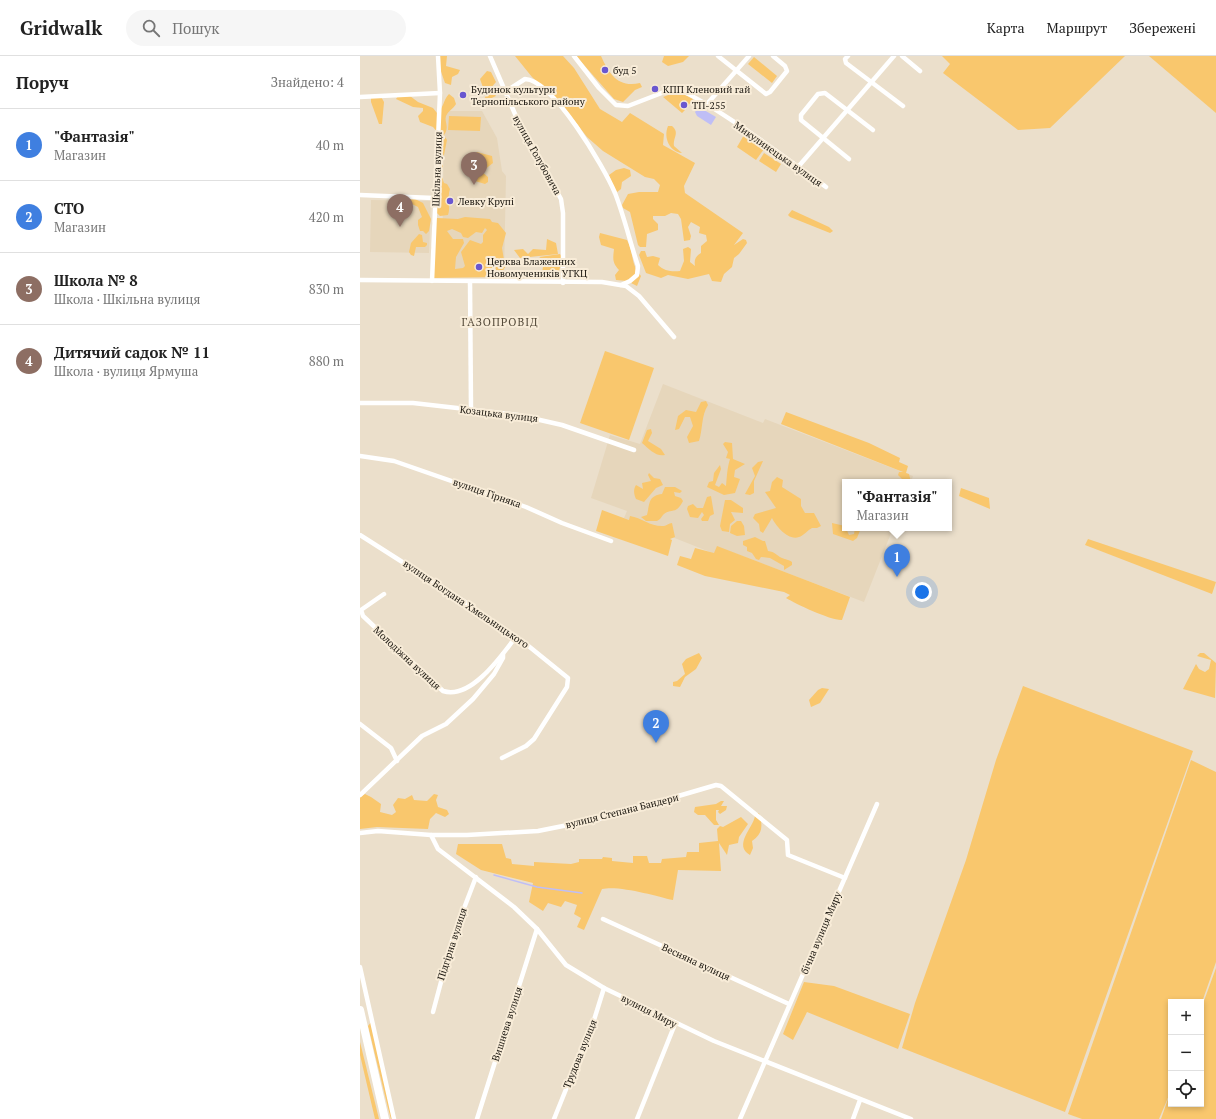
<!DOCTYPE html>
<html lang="uk">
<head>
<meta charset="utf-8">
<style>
  body { margin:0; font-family:"PT Serif",serif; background:#f6f6f6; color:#222 }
  .controls { position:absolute; right:12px; bottom:12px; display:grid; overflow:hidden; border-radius:0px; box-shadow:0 2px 6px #0003 }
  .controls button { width:36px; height:36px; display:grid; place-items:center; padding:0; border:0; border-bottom:1px solid #e0e0e0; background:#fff; color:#222; font:20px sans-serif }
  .you { position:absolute; left:562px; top:536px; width:14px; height:14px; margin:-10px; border:3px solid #fff; border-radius:50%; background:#1a73e8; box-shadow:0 0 0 6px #1a73e833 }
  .badge { display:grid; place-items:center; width:26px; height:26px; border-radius:50%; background:#0b8043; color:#fff; font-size:13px; font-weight:700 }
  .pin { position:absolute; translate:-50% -33px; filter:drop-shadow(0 1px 2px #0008) }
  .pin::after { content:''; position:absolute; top:21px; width:14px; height:12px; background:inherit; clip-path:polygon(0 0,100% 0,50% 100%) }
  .popup { position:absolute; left:482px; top:423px; width:110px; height:52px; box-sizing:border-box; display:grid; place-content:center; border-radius:0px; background:#fff; filter:drop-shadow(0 1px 3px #0005); font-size:13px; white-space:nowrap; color:#767676 }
  .popup b { font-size:15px; color:#222 }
  .popup::after { content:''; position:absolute; left:50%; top:100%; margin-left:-8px; border:8px solid transparent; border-top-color:#fff }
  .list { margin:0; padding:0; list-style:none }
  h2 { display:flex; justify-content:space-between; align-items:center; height:52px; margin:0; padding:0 16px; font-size:17px }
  h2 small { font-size:13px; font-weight:400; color:#767676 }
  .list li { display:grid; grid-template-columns:26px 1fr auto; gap:12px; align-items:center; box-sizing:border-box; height:72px; padding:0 16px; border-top:1px solid #e0e0e0 }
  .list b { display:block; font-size:15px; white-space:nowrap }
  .list p { margin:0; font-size:13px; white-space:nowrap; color:#767676 }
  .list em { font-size:13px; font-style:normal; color:#767676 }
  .icon { flex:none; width:22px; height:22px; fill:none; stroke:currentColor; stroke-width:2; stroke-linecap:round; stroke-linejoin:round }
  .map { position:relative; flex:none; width:856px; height:1063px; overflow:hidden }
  header { display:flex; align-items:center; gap:24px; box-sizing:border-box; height:56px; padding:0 20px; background:#fff; border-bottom:1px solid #e0e0e0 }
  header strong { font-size:19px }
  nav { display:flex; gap:22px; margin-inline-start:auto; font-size:14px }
  .search { width:280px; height:36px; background:#f6f6f6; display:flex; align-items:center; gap:10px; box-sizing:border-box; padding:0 14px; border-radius:22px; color:#767676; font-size:15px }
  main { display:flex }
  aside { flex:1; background:#fff }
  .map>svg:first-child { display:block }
  .built { fill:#e6d6bb }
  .green { fill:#f9c76d; fill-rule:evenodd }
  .water { fill:#bfbef6 }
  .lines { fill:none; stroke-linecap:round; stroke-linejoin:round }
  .stream { stroke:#bfbef6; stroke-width:1.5 }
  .street { stroke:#fff; stroke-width:4.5 }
  .highway { stroke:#fff; stroke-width:8 }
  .poi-dot { fill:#6957d0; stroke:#f8ecd8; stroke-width:1.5 }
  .labels { text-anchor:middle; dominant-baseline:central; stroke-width:4; stroke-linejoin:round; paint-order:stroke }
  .poi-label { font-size:10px; fill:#18140d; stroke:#f8ecd8; text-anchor:start }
  .street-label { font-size:10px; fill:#18140d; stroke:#f8ecd8 }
  .neighbourhood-label { font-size:11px; letter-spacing:1px; fill:#554b3a; stroke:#f8ecd8 }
</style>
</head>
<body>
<header>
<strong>Gridwalk</strong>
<div class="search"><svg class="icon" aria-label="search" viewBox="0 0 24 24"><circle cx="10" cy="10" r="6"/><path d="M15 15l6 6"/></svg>Пошук</div>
<nav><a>Карта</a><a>Маршрут</a><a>Збережені</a></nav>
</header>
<main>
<aside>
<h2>Поруч<small>Знайдено: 4</small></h2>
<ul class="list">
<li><span class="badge" style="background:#3f7fe0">1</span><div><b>&quot;Фантазія&quot;</b><p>Магазин</p></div><em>40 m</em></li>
<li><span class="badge" style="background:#3f7fe0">2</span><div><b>СТО</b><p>Магазин</p></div><em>420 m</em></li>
<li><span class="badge" style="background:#8d6e63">3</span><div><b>Школа № 8</b><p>Школа · Шкільна вулиця</p></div><em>830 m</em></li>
<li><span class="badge" style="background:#8d6e63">4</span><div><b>Дитячий садок № 11</b><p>Школа · вулиця Ярмуша</p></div><em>880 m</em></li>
</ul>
</aside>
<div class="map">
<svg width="856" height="1063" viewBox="0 0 856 1063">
  <rect width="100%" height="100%" fill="#ebdfcb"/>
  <g class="built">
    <polygon points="84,55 122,55 137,82 142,115 146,120 144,218 82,218"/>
    <polygon points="11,144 71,145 69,197 10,196"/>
    <polygon points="303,328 403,367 405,363 553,420 551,426 485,426 485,472 533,472 504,546 358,491 355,498 264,462 267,455 231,442 250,379 280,388"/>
  </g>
  <g class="green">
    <polygon points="80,0 87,0 86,10 100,14 98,18 92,21 91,29 85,27 79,10"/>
    <path d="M155,0H203L214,12L240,53L262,66L270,57L304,78L303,89L335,107L324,130L325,137L383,177L374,189L383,183L386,184L387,187L379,198L374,202L372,211L364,218L361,226L352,225L349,218L328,223L308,219L301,222L286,217L279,199L281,195H285L287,201L293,200L300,202L298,209C304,215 312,216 320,215L324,205L323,193L328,191L331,193L330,206L335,210C334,205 335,200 341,197V190L347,185L346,179L339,177L340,171L331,166L328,171L331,180L330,184L324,185L321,163L318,158L311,157L305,160H293V163L298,168V174L287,178L286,191H280L278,189L270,156L263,152L262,149L268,138L279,136H298L300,129L294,123L285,121L243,95L227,81L204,51L172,21Z"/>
    <path d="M216,0H241C249,18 258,32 280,27L282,31L275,34L263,46L254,43Z"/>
    <polygon points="304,0 329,0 323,6 308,10 302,6"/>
    <polygon points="582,0 765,0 690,72 658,74 583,17 590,8"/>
    <polygon points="789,0 856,0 856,57"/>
    <polygon points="394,1 417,20 412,27 388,8"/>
    <polygon points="127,15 131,16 136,26 130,33 136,40 121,47 126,40 120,23"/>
    <polygon points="316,36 321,37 333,43 328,50 322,45 319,49 325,54 322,57 303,41"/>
    <path d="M89,38L94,42L96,48C93,53 89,54 86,60C84,66 90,71 84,79L87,84L84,99L81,102L78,100L79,78L73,71L60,66L58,60L63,55V52L53,51L36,43L38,40H50L58,46L73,52L77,57C84,52 83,44 89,38Z"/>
    <polygon points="20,39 24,46 22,68 19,68 11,46 11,42"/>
    <polygon points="89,60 121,61 120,75 88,74"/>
    <path d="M308,70H312C320,77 313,81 314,90L322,97C310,96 303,82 308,70Z"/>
    <polygon points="384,79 404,93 396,104 377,91"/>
    <polygon points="117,96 132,100 133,107 124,114 120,114 128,121 128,126 125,128 115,125 112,121 114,118 111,118 111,113 108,112 105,104 115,99"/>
    <polygon points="404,97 421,108 416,116 399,105"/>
    <path d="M80,107L83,109L81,118L84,127L87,128L90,133C87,141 91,151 88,159L80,160L73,153L78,111Z"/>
    <polygon points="264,112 270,114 271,120 262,126 261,133 256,137 249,119 256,114"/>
    <polygon points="45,143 55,143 63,147 71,163 69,175 66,178 63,175 60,175 58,169 58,164 62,161 58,151 52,148 47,151 44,151 42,146"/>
    <polygon points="432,154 469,171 473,175 470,177 430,161 428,159"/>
    <path d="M105,161L130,163L132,166L138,167L146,177L142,192L144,204L149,206L138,221L74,222L71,192L72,190V167L77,162L98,163ZM125,172L127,174L123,179V186L121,188L110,184L101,196L105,210L103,212L95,213L96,201L104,187L103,183H93L87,175L92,173L101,177L103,181L108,182L116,176L122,177Z"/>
    <path d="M240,177L267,184C274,196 270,208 281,220L277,230L267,225L256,224L255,219L259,214C252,206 253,203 254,193L241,189L239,181Z"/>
    <polygon points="59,178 62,179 63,186 67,187 67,189 65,191 56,191 54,200 51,199 49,196 51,187"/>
    <polygon points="187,183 196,187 198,198 160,202 154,194 163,193 168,198 173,193 186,194"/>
    <polygon points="200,198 202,201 199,216 191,221 171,222 158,220 182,217 184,204 179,201"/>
    <polygon points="245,295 294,312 269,384 220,367"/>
    <path d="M346,345L348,349C341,360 343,373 339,385L329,387L327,381L333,370L330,361H325L319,373L315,374L318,360L326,354L336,356L341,346Z"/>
    <polygon points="426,356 509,387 540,402 539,406 548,410 546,417 549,418 551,426 543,426 542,423 538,419 539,416 543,416 421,368"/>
    <path d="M291,373L292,377L288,385L301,393L305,399C296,401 289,393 282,387L287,374Z"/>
    <path d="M365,386L372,387L373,403L385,408L375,414L374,421L380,423L375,437L364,439L347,431L349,426L353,425L354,417L360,409L361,413L355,429L359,431L362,427L366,430C367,420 367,413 370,403L366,402L368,396L363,388Z"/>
    <polygon points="403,405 394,425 394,437 390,439 385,438 395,420 392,412 398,406"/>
    <path d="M289,417L294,422L300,423L303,429L296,432L284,446L276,443C274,438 273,434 276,429L283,433L282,427L291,425L288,419Z"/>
    <path d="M417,421L423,424L422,431L441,443V450L445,457H454L461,470L457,472H452C448,474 443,480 439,481C428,485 416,470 412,462L403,477L400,475L399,468L393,462L395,458L416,452L405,436L410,435L412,426Z"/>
    <path d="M305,431H315L322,435L320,437L314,436L315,440L321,442L323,445C316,459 312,452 304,458C301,461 301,463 297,465H286L281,461L287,459C290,447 288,440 302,438Z"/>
    <polygon points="601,432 629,442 630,453 599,440"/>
    <polygon points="351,440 354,458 350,460 348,465 342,465 341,463 344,459 342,456 338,462 330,461 327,453 328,450 333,448 337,452 343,452 347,441"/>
    <polygon points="365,444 371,444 383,452 383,457 371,456 375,464 370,468 369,476 362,475 360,470"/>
    <path d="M242,454L269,464L270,460C282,462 291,471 304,470C306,470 309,467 312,467L315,481L310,483L312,484L308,500L236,475Z"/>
    <polygon points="377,465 381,465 384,470 385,479 377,480 370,477 371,470"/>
    <polygon points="472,467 485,470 489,479 494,478 495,472 501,472 497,482 493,485 473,478"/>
    <path d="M395,481L403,485H405L408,495C415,496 416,499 422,502C426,504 428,503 432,506V509L424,514V510L410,502L401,501L399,504L396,503L392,497L387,495V491L383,489V485Z"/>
    <polygon points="728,483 856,526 852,538 725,489"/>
    <path d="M357,490L490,541L482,564C472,565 436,548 426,542L430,539L424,536L345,520L317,509L320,500L331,503L335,492L354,497Z"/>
    <polygon points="339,597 342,602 336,613 325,621 320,631 313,630 313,626 317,625 325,618 322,608 326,603"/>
    <polygon points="840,597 844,597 856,607 855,642 823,633 836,608 839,613 845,616 849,613 851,604 837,600"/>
    <polygon points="663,630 833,695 705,1056 542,992 555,947 606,804 636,704"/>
    <polygon points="462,632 469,633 460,647 451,651 449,644 458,634"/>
    <polygon points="831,704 856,716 856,906 841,949 841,946 811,946 811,1048 841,1048 841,953 856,912 856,1063 801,1063 810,1037 799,1063 722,1063 708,1058"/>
    <polygon points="5,738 11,741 21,748 20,756 32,759 36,756 33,749 38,742 45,743 52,739 54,744 67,745 74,738 78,739 76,744 78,751 87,754 89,758 85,761 76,757 70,763 68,773 17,771 0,773 0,741"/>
    <polygon points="361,745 364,745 361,750 367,750 366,754 360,758 358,756 359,754 356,754 356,764 359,769 354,769 345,759 338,759 334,756 335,751 356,748"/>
    <path d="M399,757C403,769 403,778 392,785L393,792L390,799C373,789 393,772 395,760Z"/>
    <path d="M381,761L388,768L379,781L378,787L369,789L367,799L359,787L361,815L318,814L313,844C296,840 259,829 242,833L224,874L217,871L221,862L214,858L217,849L205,845L201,851L188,847L183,855L169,846L173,827L121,814L96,798L98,788H142L146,802L151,803L152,808L174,810V806L211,808L219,806V803H242L243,801L252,802V805L273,807V800H287L289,807H301L302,803L326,801L327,796H339V787L358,785L357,773L360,770L363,771Z"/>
    <polygon points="444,926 474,930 550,958 538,993 447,956 433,984 423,978"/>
    <polygon points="11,966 33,1063 31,1063 28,1052 8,970"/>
    <polygon points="0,986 19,1063 15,1063 0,999"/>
  </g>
  <polygon class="water" points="339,51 356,61 351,69 337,60 335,56"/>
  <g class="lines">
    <polyline class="stream" points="134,819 177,831 222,837"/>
    <g class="street">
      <polyline points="130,0 161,72 201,143 203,157 203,227"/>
      <path d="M214,0L239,32L256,49L268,50L312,33C329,29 445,116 466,131"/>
      <polyline points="358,0 406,38 410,36 427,15 425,10 413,0"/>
      <polyline points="488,0 485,3 486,7 543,50"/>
      <polyline points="542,0 560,15"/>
      <path d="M145,36L165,23C193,24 244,111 255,137C264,160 270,186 278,210L277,219L270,225L261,229"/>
      <polyline points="0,41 80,37"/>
      <polyline points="347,48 389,0"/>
      <polyline points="489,103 441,64 441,59 458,38 465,37 513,74"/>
      <polyline points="438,111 534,0"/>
      <polyline points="0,139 74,142"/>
      <polyline points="0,224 242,226 266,230 279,240 314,281"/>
      <polyline points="72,225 80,37 78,0"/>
      <polyline points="110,226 111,353"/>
      <polyline points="0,347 53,347 158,359 202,369 274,394"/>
      <polyline points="0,400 34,405 166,451 202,467 251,485"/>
      <polyline points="0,479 105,546 155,582 166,588 208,622 207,631 174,683 166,690 142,702"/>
      <path d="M24,538L1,554L3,560L83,635C110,644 140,602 155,582"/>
      <polyline points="0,668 31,692 37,705"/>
      <polyline points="0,739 62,680 86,668 113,643 134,618 143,602 143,598"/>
      <polyline points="0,777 18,775 71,779 107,779 178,775 243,762 356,729 361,730 427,784 428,799 485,822"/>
      <polyline points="71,779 78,793 154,851 177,873 206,909 244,932 354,985 551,1063"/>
      <polyline points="243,863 429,948"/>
      <polyline points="0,911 34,1063"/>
      <polyline points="73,956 93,881 116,821"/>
      <polyline points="117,1063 177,873"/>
      <polyline points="194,1063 234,964 244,932"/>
      <polyline points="277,1063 315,968"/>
      <polyline points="380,1063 517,748"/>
      <polyline points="493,1063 500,1044"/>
    </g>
    <polyline class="highway" points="0,954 25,1063"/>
  </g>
  <g class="poi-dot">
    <circle cx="245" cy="14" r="4"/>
    <circle cx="295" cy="33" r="4"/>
    <circle cx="103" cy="39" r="4"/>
    <circle cx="324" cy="49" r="4"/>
    <circle cx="90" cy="145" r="4"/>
    <circle cx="119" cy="211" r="4"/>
  </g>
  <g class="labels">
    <g class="poi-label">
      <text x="253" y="14">буд 5</text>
      <text x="111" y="33">Будинок культури<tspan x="111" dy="12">Тернопільського району</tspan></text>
      <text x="303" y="33">КПП Кленовий гай</text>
      <text x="332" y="49">ТП-255</text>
      <text x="98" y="145">Левку Крупі</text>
      <text x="127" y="205">Церква Блаженних<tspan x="127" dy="12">Новомучеників УГКЦ</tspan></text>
    </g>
    <g class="street-label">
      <text transform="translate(418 98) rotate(35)">Микулинецька вулиця</text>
      <text transform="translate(177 99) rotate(61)">вулиця Голубовича</text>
      <text transform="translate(77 113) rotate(-88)">Шкільна вулиця</text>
      <text transform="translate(139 358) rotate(7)">Козацька вулиця</text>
      <text transform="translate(127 437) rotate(19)">вулиця Гірняка</text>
      <text transform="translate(106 548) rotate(34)">вулиця Богдана Хмельницького</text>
      <text transform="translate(47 602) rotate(43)">Молодіжна вулиця</text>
      <text transform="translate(262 755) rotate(-14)">вулиця Степана Бандери</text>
      <text transform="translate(461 877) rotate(-67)">бічна вулиця Миру</text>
      <text transform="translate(92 888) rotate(-72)">Підгірна вулиця</text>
      <text transform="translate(336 906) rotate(25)">Весняна вулиця</text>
      <text transform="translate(289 955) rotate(27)">вулиця Миру</text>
      <text transform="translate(147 968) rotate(-72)">Вишнева вулиця</text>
      <text transform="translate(220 998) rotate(-68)">Трудова вулиця</text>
    </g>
    <g class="neighbourhood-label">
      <text x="140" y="266">ГАЗОПРОВІД</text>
    </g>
  </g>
</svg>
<div class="controls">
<button>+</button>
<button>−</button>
<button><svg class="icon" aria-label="locate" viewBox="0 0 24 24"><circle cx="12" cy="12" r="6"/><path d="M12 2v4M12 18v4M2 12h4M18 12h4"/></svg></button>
</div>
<div class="you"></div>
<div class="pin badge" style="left:537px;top:521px;background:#3f7fe0">1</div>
<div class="popup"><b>&quot;Фантазія&quot;</b>Магазин</div>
<div class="pin badge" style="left:296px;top:687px;background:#3f7fe0">2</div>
<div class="pin badge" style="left:114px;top:129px;background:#8d6e63">3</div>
<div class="pin badge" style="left:40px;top:171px;background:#8d6e63">4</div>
</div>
</main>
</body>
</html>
